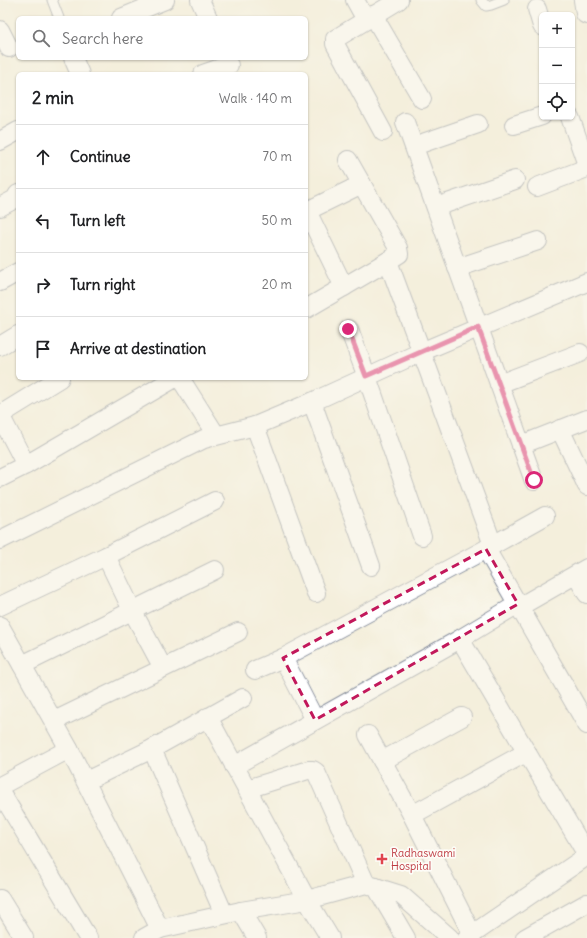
<!DOCTYPE html>
<html lang="en">
<head>
<meta charset="utf-8">
<style>
  body { margin:0; font-family:Delius,sans-serif; background:#f2f2f2; color:#202124 }
  .controls { position:absolute; right:12px; top:12px; display:grid; overflow:hidden; border-radius:6px; box-shadow:0 1px 3px #0004 }
  .controls button { width:36px; height:36px; display:grid; place-items:center; padding:0; border:0; border-bottom:1px solid #e0e0e0; background:#fff; color:#202124; font:20px sans-serif }
  .stop { position:absolute; width:12px; height:12px; margin:-9px; border:3px solid #db2777; border-radius:50%; background:#fff }
  .stop.end { background:#db2777; border-color:#fff; box-shadow:0 1px 4px #0008 }
  .list { margin:0; padding:0; list-style:none }
  h2 { display:flex; justify-content:space-between; align-items:center; height:52px; margin:0; padding:0 16px; font-size:17px }
  h2 small { font-size:13px; font-weight:400; color:#757577 }
  .list li { display:grid; grid-template-columns:26px 1fr auto; gap:12px; align-items:center; box-sizing:border-box; height:64px; padding:0 16px; border-top:1px solid #e0e0e0 }
  .list b { display:block; font-size:15px; white-space:nowrap }
  .list em { font-size:13px; font-style:normal; color:#757577 }
  .icon { flex:none; width:22px; height:22px; fill:none; stroke:currentColor; stroke-width:2; stroke-linecap:round; stroke-linejoin:round }
  .map { position:relative; flex:none; width:587px; height:938px; overflow:hidden }
  .search { position:absolute; background:#fff; box-shadow:0 1px 3px #0004; left:16px; top:16px; width:292px; height:44px; display:flex; align-items:center; gap:10px; box-sizing:border-box; padding:0 14px; border-radius:6px; color:#757577; font-size:15px }
  .panel { position:absolute; background:#fff; box-shadow:0 1px 3px #0004; left:16px; top:72px; width:292px; height:308px; border-radius:6px }
  .map>svg:first-child { display:block }
  .lines { fill:none; stroke-linecap:round; stroke-linejoin:round }
  .service-casing { stroke:#888f9d; stroke-width:11 }
  .minor-casing { stroke:#888f9d; stroke-width:20 }
  .tertiary-casing { stroke:#888f9d; stroke-width:24 }
  .service { stroke:#fff; stroke-width:9 }
  .minor { stroke:#fff; stroke-width:18 }
  .tertiary { stroke:#fff; stroke-width:22 }
  .route { stroke:#db2777; stroke-width:5 }
  .marked { fill:none; stroke:#c2185b; stroke-width:3; stroke-dasharray:8 5; stroke-linejoin:round }
  .health-dot { fill:#e0444e; stroke:#fdfcf7; stroke-width:1.5 }
  .labels { text-anchor:middle; dominant-baseline:central; stroke-width:3.5; stroke-linejoin:round; paint-order:stroke }
  .health-label { font-size:11px; fill:#be3a42; stroke:#fdfcf7; text-anchor:start }
</style>
</head>
<body>
<div class="map">
<svg width="587" height="938" viewBox="0 0 587 938">
  <rect width="100%" height="100%" fill="#fdfcf7"/>
  <filter id="ink" filterUnits="userSpaceOnUse"><feTurbulence type="fractalNoise" baseFrequency=".025" numOctaves="2"/><feDisplacementMap in="SourceGraphic" scale="8" xChannelSelector="R" yChannelSelector="G"/><feConvolveMatrix kernelMatrix="1 2 1 2 8 2 1 2 1" color-interpolation-filters="sRGB"/></filter>
  <filter id="wash" filterUnits="userSpaceOnUse"><feTurbulence type="fractalNoise" baseFrequency=".012" numOctaves="4" result="noise"/><feDisplacementMap in="SourceGraphic" scale="16" xChannelSelector="R" yChannelSelector="G"/><feGaussianBlur stdDeviation="0.9" result="paint"/><feColorMatrix in="noise" values="0 0 0 0 0 0 0 0 0 0 0 0 0 0 0 0 0 1.4 0 .05"/><feComposite in="paint" operator="in"/></filter>
  <g filter="url(#wash)">
    <rect width="100%" height="100%" fill="#f4efdc"/>
  </g>
  <g filter="url(#ink)">
    <g class="lines">
      <defs>
        <g id="service">
          <polyline points="52,0 59,18"/>
          <polyline points="481,0 486,6 491,5 504,0"/>
        </g>
        <g id="minor">
          <polyline points="200,0 208,18"/>
          <polyline points="355,0 366,20"/>
          <polyline points="537,9 542,26"/>
          <polyline points="373,15 422,99"/>
          <polyline points="121,18 165,0"/>
          <polyline points="0,30 9,48"/>
          <polyline points="73,58 80,74"/>
          <polyline points="203,74 229,65"/>
          <polyline points="570,117 587,165"/>
          <polyline points="405,122 534,481"/>
          <polyline points="514,125 542,116"/>
          <polyline points="383,132 335,44 335,39 399,0"/>
          <polyline points="0,141 18,131"/>
          <polyline points="414,146 478,124"/>
          <polyline points="537,187 587,168"/>
          <polyline points="0,207 15,199 18,194"/>
          <polyline points="436,207 515,180"/>
          <polyline points="306,211 308,213 344,287"/>
          <polyline points="307,211 362,184"/>
          <polyline points="388,261 493,545"/>
          <polyline points="457,268 538,241"/>
          <polyline points="0,282 18,272"/>
          <polyline points="306,309 388,261 399,254 398,248 348,160"/>
          <polyline points="349,329 367,377 422,536"/>
          <polyline points="0,346 18,335"/>
          <polyline points="180,378 216,435"/>
          <polyline points="499,384 580,353"/>
          <polyline points="312,402 371,566"/>
          <polyline points="0,415 60,378"/>
          <polyline points="0,415 26,465"/>
          <polyline points="255,426 316,593"/>
          <polyline points="560,429 587,486"/>
          <polyline points="521,445 587,419"/>
          <polyline points="0,478 26,465 175,378"/>
          <polyline points="0,540 204,439 255,426 312,402 421,352 587,282"/>
          <polyline points="486,549 587,725"/>
          <polyline points="106,556 133,612 163,668"/>
          <polyline points="576,575 587,594"/>
          <polyline points="0,606 106,556 215,501"/>
          <polyline points="519,607 587,568"/>
          <polyline points="0,626 69,749 160,929"/>
          <polyline points="460,639 587,855"/>
          <polyline points="283,658 315,720"/>
          <polyline points="22,665 215,570"/>
          <polyline points="255,670 283,658 486,549 545,516"/>
          <polyline points="208,717 307,900 330,938"/>
          <polyline points="54,721 238,632"/>
          <polyline points="368,735 412,815 472,934"/>
          <polyline points="152,749 224,914"/>
          <polyline points="382,761 462,717"/>
          <polyline points="234,766 460,639 518,604"/>
          <polyline points="86,781 152,749 243,698"/>
          <polyline points="0,786 69,749"/>
          <polyline points="247,789 308,770 313,770 316,772 366,884"/>
          <polyline points="0,791 88,938"/>
          <polyline points="412,815 527,752"/>
          <polyline points="376,887 406,938"/>
          <polyline points="0,899 24,938"/>
          <polyline points="241,911 257,938"/>
          <polyline points="144,938 160,929 241,911 307,900 366,884 401,895 450,938"/>
          <polyline points="467,938 587,856"/>
          <polyline points="525,938 587,903"/>
        </g>
        <polyline id="tertiary" points="585,0 587,13"/>
      </defs>
      <use href="#service" class="service-casing"/>
      <use href="#minor" class="minor-casing"/>
      <use href="#tertiary" class="tertiary-casing"/>
      <use href="#service" class="service"/>
      <use href="#minor" class="minor"/>
      <use href="#tertiary" class="tertiary"/>
    </g>
  </g>
  <g class="lines" filter="url(#ink)">
    <polyline class="route" points="348,329 366,376 478,327 534,480"/>
  </g>
  <path d="M0 0H587V938H0ZM486,549L518,604L315,720L283,658Z" fill="#f4efdc" fill-opacity=".55" fill-rule="evenodd"/>
  <path class="marked" d="M486,549L518,604L315,720L283,658Z"/>
  <path class="health-dot" d="M380 853h4v4h4v4h-4v4h-4v-4h-4v-4h4z"/>
  <g class="labels">
    <g class="health-label">
      <text x="391" y="853">Radhaswami<tspan x="391" dy="13">Hospital</tspan></text>
    </g>
  </g>
</svg>
<div class="controls">
<button>+</button>
<button>−</button>
<button><svg class="icon" aria-label="locate" viewBox="0 0 24 24"><circle cx="12" cy="12" r="6"/><path d="M12 2v4M12 18v4M2 12h4M18 12h4"/></svg></button>
</div>
<div class="stop" style="left:534px;top:480px"></div>
<div class="stop end" style="left:348px;top:329px"></div>
<div class="search"><svg class="icon" aria-label="search" viewBox="0 0 24 24"><circle cx="10" cy="10" r="6"/><path d="M15 15l6 6"/></svg>Search here</div>
<section class="panel">
<h2>2 min<small>Walk · 140 m</small></h2>
<ul class="list">
<li><svg class="icon" aria-label="ahead" viewBox="0 0 24 24"><path d="M12 20V5M6 11l6-6 6 6"/></svg><div><b>Continue</b></div><em>70 m</em></li>
<li><svg class="icon" aria-label="left" viewBox="0 0 24 24"><path d="M17 20v-9H6M10 6l-5 5 5 5"/></svg><div><b>Turn left</b></div><em>50 m</em></li>
<li><svg class="icon" aria-label="right" viewBox="0 0 24 24"><path d="M7 20v-9h11M14 6l5 5-5 5"/></svg><div><b>Turn right</b></div><em>20 m</em></li>
<li><svg class="icon" aria-label="arrive" viewBox="0 0 24 24"><path d="M6 21V4h12l-3 4 3 4H6"/></svg><div><b>Arrive at destination</b></div></li>
</ul>
</section>
</div>
</body>
</html>
